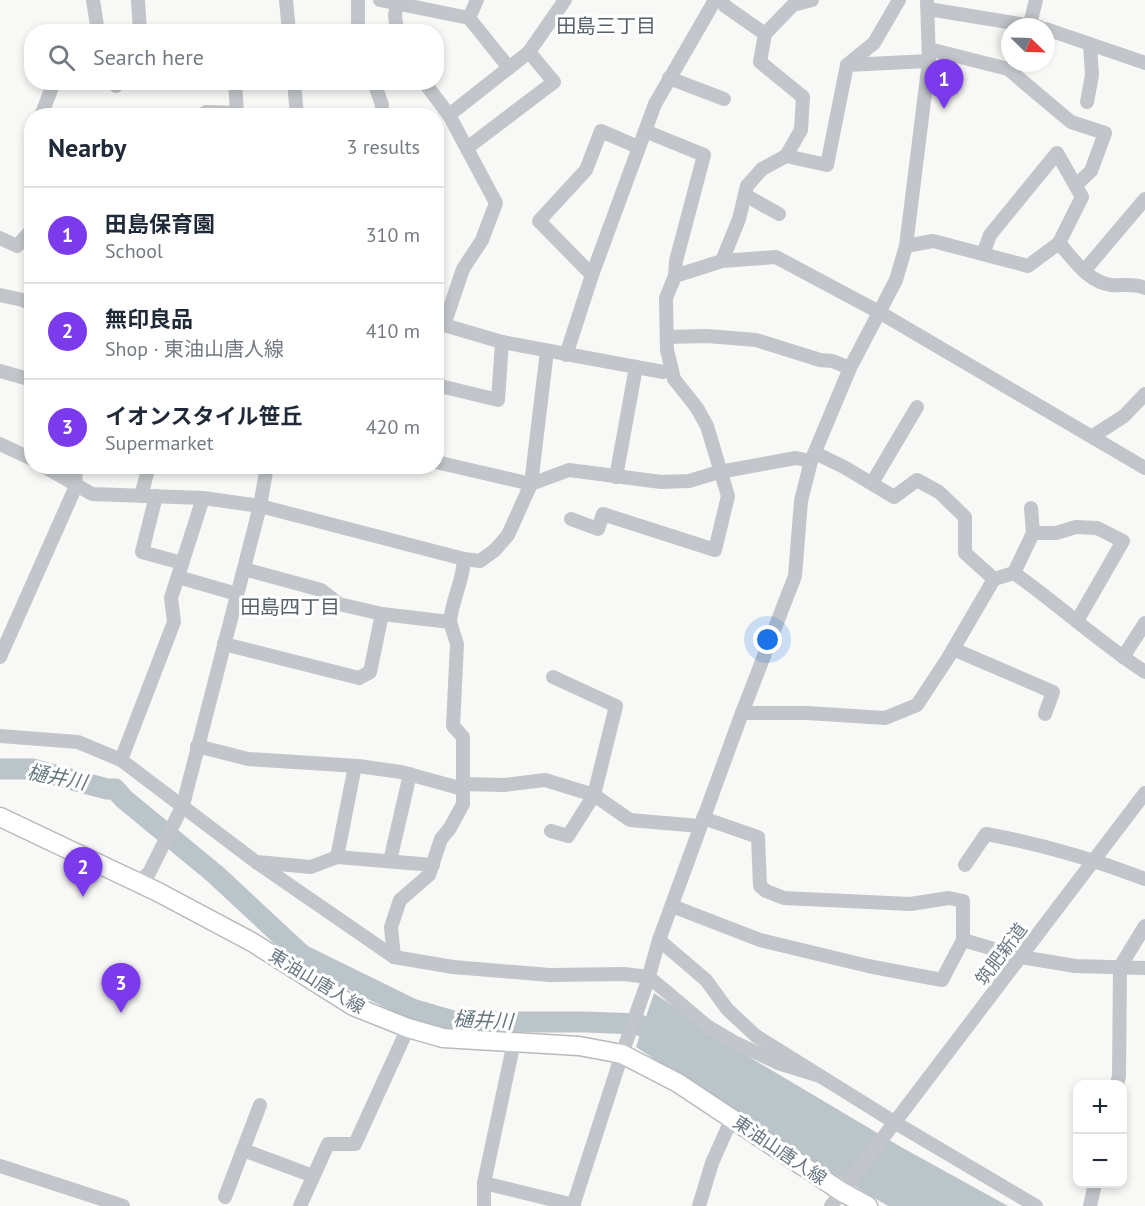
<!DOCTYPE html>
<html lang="en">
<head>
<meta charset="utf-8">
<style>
  body { margin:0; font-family:"PT Sans","Noto Sans JP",sans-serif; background:#f2f2f3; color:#1f2937 }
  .controls { position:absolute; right:18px; bottom:18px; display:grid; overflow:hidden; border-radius:12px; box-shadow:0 3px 9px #0003 }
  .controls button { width:54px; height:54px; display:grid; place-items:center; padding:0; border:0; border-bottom:2px solid #e0e1e3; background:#fff; color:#1f2937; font:30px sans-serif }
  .compass { position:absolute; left:1001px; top:18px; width:54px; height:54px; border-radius:50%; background:#fff; box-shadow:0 3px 9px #0003; rotate:113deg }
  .you { position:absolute; left:768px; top:640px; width:21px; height:21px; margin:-15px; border:4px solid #fff; border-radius:50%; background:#1a73e8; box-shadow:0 0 0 9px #1a73e833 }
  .badge { display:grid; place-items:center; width:39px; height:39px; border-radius:50%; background:#7c3aed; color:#fff; font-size:20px; font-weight:700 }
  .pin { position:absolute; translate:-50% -50px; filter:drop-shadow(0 2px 3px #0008) }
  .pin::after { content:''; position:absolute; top:32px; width:21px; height:18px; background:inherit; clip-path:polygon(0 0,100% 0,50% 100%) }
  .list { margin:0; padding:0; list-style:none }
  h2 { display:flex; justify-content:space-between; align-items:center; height:78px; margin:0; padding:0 24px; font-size:26px }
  h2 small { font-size:20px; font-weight:400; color:#747a83 }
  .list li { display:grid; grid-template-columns:39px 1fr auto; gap:18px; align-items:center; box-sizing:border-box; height:96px; padding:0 24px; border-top:2px solid #e0e1e3 }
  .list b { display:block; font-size:22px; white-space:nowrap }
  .list p { margin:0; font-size:20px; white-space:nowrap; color:#747a83 }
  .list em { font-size:20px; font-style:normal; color:#747a83 }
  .icon { flex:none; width:33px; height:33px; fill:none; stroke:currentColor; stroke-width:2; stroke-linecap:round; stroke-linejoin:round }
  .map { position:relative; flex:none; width:1145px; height:1206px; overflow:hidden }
  .search { position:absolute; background:#fff; box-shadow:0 3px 9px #0003; left:24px; top:24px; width:420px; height:66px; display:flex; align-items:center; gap:15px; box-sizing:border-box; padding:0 21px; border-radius:24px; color:#747a83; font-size:22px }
  .panel { position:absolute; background:#fff; box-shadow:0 3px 9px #0003; left:24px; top:108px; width:420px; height:366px; border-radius:24px }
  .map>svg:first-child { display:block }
  .water { fill:#bbc4c9 }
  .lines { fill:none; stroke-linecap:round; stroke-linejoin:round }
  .river { stroke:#bbc4c9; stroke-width:21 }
  .major-casing { stroke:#b6b9bd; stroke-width:21 }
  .minor { stroke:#c2c5c9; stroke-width:14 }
  .major { stroke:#fff; stroke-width:18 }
  .labels { text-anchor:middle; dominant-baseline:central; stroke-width:6; stroke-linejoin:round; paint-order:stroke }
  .street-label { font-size:18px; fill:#6a7784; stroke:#fff }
  .neighbourhood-label { font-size:20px; fill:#57616a; stroke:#fff }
  .water-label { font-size:20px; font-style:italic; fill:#66777f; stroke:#fff }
</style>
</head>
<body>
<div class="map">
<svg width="1145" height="1206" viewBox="0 0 1145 1206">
  <rect width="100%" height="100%" fill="#f8f8f6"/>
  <polygon class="water" points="654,993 734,1048 901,1147 1008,1206 888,1206 790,1148 636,1047"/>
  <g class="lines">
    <polyline class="river" points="0,769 32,769 107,789 115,789 124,799 215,874 302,955 412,1009 457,1022 585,1022 638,1024 668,1040"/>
    <defs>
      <polyline id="major" points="0,817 158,892 252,942 353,1006 408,1028 443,1038 579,1046 622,1054 678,1083 842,1192 868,1206"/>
    </defs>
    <use href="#major" class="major-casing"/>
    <g class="minor">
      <polyline points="93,0 98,32"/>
      <polyline points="138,0 140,32"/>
      <polyline points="286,0 289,32"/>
      <polyline points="380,0 469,18 509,68"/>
      <polyline points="722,0 725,6 765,34 760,62 803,97 801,130 786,156 827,165 847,65 874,43 899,0"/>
      <polyline points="928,9 1039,27"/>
      <polyline points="469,18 477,0"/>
      <polyline points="1030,24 1036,0"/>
      <polyline points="1046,29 1145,63"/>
      <polyline points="358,32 358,0"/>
      <polyline points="397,32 395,15 398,0"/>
      <polyline points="765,34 793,5 812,0"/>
      <polyline points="929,49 1008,69 1071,122 1105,133 1091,171 1076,185"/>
      <polyline points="847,65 929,61"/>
      <polyline points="669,78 724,99"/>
      <polyline points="115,82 116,86"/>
      <polyline points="294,82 297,116"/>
      <polyline points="374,82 382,105 381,116"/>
      <polyline points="424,82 449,115 496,203 482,240 463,269 444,325"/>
      <polyline points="1087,102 1092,75 1090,44"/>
      <polyline points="449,115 529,52 565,0"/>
      <polyline points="41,116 54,82"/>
      <polyline points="201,116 206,112 237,113 235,82"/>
      <polyline points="645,131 704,155 676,261 675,276"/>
      <polyline points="467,148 554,82 529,52"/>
      <polyline points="745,195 779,214"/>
      <polyline points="0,238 17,246 29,233 32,226"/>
      <path d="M906,246L933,241L1028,266L1059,243C1074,260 1088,282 1111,285C1123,286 1134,283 1145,288"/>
      <polyline points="983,254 990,235 1057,153 1082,197 1059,243"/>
      <polyline points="722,261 739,219 747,186 762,169 786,156"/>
      <polyline points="1084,271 1145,199"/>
      <polyline points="592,275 539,221 586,170 601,131 638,147"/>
      <polyline points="0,295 23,300 32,305"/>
      <polyline points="437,323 502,342 663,372 672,370"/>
      <polyline points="667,337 707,336 756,340 820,360 832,361 850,368"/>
      <polyline points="566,355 592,275 655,104 715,0"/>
      <polyline points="0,371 32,380"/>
      <polyline points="436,385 498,400 502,342"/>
      <polyline points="1093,436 1124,416 1145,394"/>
      <polyline points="0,444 32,459"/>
      <polyline points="815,453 844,467 894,497 917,480 939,492 965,517 965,553 994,579"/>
      <polyline points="436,462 531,484 569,470 661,482 689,481 719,472 796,458 811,461"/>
      <polyline points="43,466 92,494 203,498 260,506 464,559 480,561 495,550 508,535 531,484 547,351"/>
      <polyline points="616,477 636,367"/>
      <polyline points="872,483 917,407"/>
      <polyline points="141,496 149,466"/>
      <polyline points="156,496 142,552 182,563"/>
      <polyline points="203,498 171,598 174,622 121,760 256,862 394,957 453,967 550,975 624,974 649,977 707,1026 734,1042 778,1063 820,1076"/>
      <polyline points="1031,508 1033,533"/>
      <polyline points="571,519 598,529 603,514 715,550 728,496 707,426 697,408 674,379 667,350 666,298 675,276 722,261 776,257 879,312 1145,468"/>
      <polyline points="244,569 321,590 339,604 382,614"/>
      <polyline points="1014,573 1033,533 1056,533 1076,527 1097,528 1123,541 1077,621"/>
      <polyline points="178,577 237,594"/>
      <path d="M224,644L359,678L370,672L382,614L450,622C452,599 463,582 464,559"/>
      <polyline points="953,649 1053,692 1045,714"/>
      <polyline points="0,657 76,486 75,466"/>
      <polyline points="1123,657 1145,623"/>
      <path d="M742,713H807L885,718L917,705L948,658L994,579L1014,573C1059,605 1099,642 1145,672"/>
      <polyline points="0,736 78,742 121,760"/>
      <polyline points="197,746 248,759 358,766 401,772 463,789 463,737 453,726 457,644 450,622"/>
      <polyline points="463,784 504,785 545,780 594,795 630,820 700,826"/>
      <polyline points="703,818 758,837 760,886 766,891 784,898 910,904 949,898 963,901 963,940"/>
      <polyline points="551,831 568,836 594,795 616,706 553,677"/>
      <polyline points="337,857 355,766"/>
      <polyline points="390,861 410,774"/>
      <polyline points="257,862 311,867 337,857 433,865"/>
      <path d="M965,865L986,834C1041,844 1093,859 1145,879"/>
      <polyline points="137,883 149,873 183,805 260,506 267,466"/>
      <polyline points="672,906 760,940 868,966 942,980 963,940 1021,957 1075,966 1145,968"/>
      <polyline points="659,940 706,980 727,1009 756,1036 894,1122 1036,1206"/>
      <polyline points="394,957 391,927 400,900 429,875 441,839 450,828 463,804 463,789"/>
      <polyline points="1117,1084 1119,1076 1120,967 1145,926"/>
      <polyline points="243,1150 313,1176"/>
      <polyline points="0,1166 123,1206"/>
      <polyline points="484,1183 574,1205"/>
      <polyline points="225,1197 260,1105"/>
      <polyline points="300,1206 328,1144 355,1144 408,1028"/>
      <polyline points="484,1206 484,1183 514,1042"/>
      <polyline points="573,1206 622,1054 646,986 659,940 742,713 795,576 801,501 811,461 850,368 896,280 906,246 929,61 927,0"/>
      <polyline points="699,1206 712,1163 732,1118"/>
      <polyline points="831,1206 1145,793"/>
      <polyline points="1090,1206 1095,1184"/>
    </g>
    <use href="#major" class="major"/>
  </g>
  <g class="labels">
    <g class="street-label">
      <text transform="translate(1001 954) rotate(-53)">筑肥新道</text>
      <text transform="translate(317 981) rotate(31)">東油山唐人線</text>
      <text transform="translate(780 1150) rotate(34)">東油山唐人線</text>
    </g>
    <g class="neighbourhood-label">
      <text x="606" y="26">田島三丁目</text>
      <text x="290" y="607">田島四丁目</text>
    </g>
    <g class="water-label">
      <text transform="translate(57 777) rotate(11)">樋井川</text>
      <text transform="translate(483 1020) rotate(3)">樋井川</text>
    </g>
  </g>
</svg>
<div class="controls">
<button>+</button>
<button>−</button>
</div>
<svg class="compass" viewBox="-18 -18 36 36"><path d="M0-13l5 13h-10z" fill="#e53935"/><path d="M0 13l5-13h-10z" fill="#747a83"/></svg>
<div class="you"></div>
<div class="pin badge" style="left:944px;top:109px">1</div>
<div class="pin badge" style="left:83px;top:897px">2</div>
<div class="pin badge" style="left:121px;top:1013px">3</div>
<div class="search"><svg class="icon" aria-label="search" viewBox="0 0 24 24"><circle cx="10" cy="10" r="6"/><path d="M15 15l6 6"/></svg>Search here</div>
<section class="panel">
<h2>Nearby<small>3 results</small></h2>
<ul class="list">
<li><span class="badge">1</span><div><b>田島保育園</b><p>School</p></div><em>310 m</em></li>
<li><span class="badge">2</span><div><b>無印良品</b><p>Shop · 東油山唐人線</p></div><em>410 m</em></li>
<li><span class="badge">3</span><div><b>イオンスタイル笹丘</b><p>Supermarket</p></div><em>420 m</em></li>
</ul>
</section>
</div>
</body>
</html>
